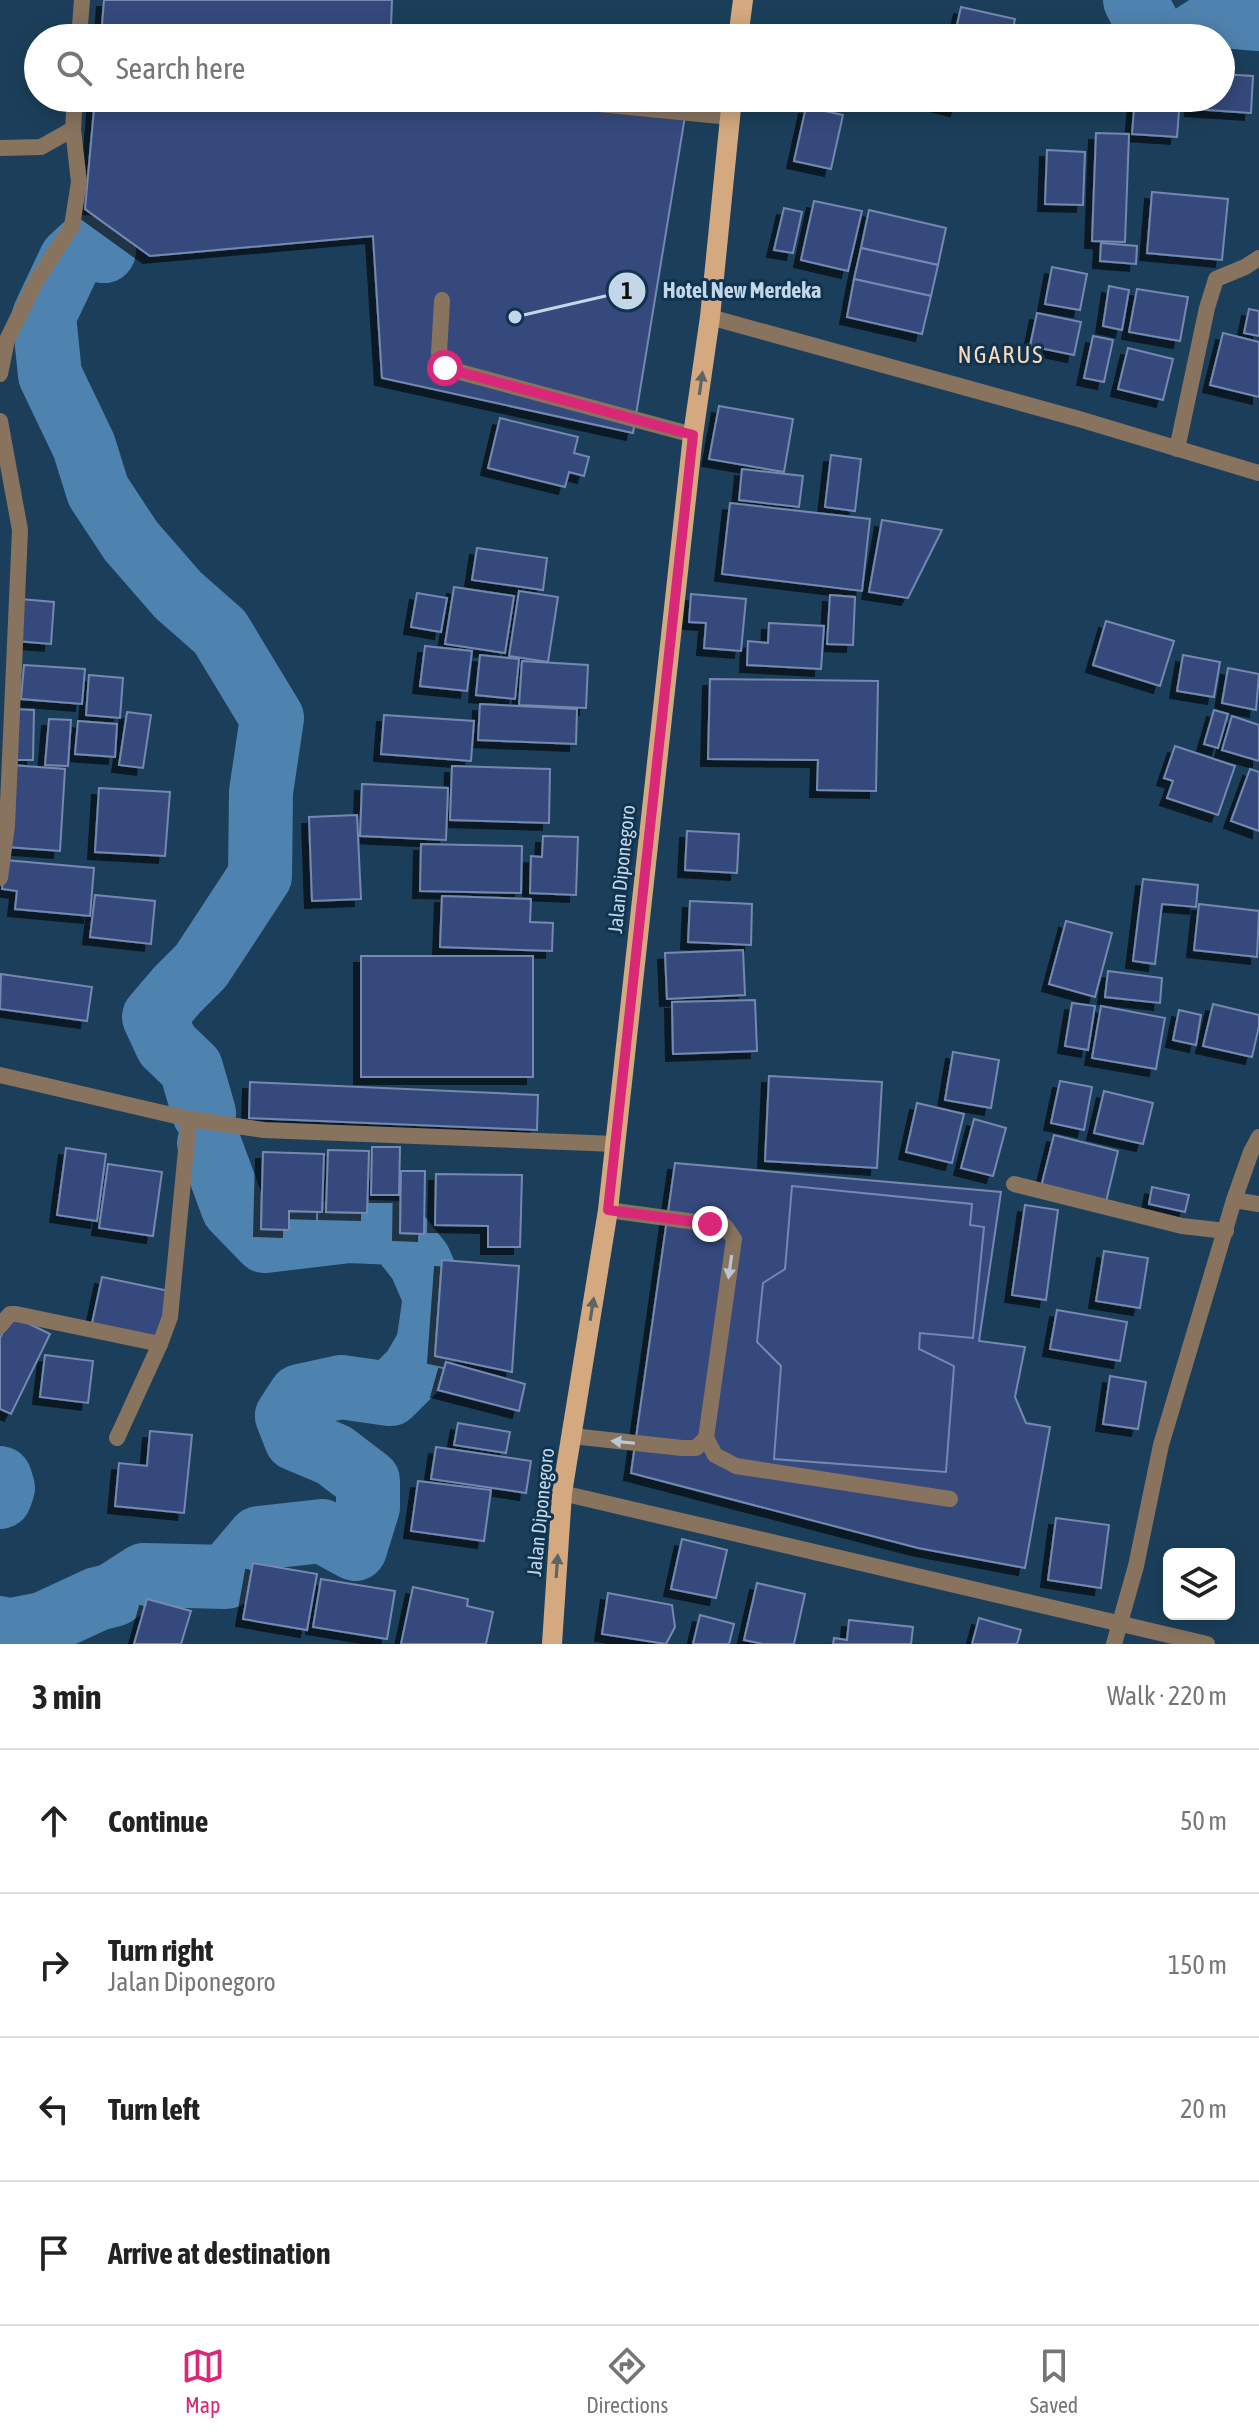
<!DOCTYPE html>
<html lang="en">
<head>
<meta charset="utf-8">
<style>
  body { margin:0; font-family:"Asap Condensed",sans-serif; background:#f6f6f6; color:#222 }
  .controls { position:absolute; right:24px; bottom:24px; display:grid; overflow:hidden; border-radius:12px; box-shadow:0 4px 20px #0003 }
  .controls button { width:72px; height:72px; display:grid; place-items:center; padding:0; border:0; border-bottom:2px solid #e0e0e0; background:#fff; color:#222; font:40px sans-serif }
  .stop { position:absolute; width:24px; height:24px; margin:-18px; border:6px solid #db2777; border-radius:50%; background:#fff }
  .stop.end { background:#db2777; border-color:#fff; box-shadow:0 2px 8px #0008 }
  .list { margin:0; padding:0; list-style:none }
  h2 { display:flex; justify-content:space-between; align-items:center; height:104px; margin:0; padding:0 32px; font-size:34px }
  h2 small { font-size:26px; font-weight:400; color:#767676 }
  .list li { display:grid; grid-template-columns:52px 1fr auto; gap:24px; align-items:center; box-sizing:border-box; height:144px; padding:0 32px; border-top:2px solid #e0e0e0 }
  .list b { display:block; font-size:30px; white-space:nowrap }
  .list p { margin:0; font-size:26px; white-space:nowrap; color:#767676 }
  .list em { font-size:26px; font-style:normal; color:#767676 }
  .icon { flex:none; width:44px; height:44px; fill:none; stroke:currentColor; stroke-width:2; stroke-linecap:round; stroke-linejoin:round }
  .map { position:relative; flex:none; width:1259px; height:1644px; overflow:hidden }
  .search { position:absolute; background:#fff; box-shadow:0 4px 20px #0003; left:24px; right:24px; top:24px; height:88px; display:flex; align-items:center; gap:20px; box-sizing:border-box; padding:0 28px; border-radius:44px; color:#767676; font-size:30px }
  .sheet { height:680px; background:#fff }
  nav { display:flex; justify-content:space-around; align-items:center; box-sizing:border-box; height:112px; border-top:2px solid #e0e0e0; background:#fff; font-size:22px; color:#767676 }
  nav a { display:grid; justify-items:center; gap:4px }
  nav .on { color:#db2777 }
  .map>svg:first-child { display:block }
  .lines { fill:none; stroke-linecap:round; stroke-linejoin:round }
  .river { stroke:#4f83af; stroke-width:64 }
  .building { fill:#344a7c; stroke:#7588af; stroke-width:2; filter:url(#shadow) }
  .service { stroke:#88735f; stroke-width:16 }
  .minor { stroke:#88735f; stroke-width:16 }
  .tertiary { stroke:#88735f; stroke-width:16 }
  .primary { stroke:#d4a980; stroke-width:20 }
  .oneway { fill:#5e6363 }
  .oneway2 { fill:#bbc8d4 }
  .route { stroke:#db2777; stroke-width:10 }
  .labels { text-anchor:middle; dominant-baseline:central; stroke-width:6; stroke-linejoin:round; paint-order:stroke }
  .street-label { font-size:20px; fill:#c4d7e9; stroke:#103450 }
  .quarter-label { font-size:24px; letter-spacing:2px; fill:#fdd9b8; stroke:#103450 }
  .leader { fill:none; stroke:#c4d7e9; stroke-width:3 }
  .callout-dot { fill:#c4d7e9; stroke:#103450; stroke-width:3 }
  .mark-label { font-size:24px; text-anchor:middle; font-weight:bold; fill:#111 }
  .callout-label { font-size:22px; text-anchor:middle; font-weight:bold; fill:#c4d7e9; stroke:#103450; stroke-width:6; stroke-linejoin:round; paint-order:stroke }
</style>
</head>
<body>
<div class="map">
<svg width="1259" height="1644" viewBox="0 0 1259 1644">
  <defs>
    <filter id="shadow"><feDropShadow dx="-7" dy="7" stdDeviation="0" flood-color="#0009"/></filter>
  </defs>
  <rect width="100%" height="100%" fill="#1b3f5b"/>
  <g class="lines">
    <g class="river">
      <polyline points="1135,0 1155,38"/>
      <polyline points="1189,38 1224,16 1259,19"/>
      <polyline points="104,251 84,247 71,259 44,316 50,375 84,446 98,491 131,541 178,595 220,632 272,718 261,792 260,876 201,966 177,990 154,1017 167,1045 191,1068 204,1113"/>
      <polyline points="0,1478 3,1488 0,1497"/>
      <polyline points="0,1628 7,1631 43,1624 97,1599 113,1595 144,1575 226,1577 259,1538 322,1531 355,1549 368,1507 368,1481 334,1455 296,1439 287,1416 300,1396 341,1387 390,1394 413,1371 428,1345 435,1297 420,1262 397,1233 349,1231 265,1241 233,1208 209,1143"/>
    </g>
  </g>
  <g class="building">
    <polygon points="104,0 392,0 391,27 555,38 101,38"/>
    <polygon points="961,7 1015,19 1011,38 954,38"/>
    <polygon points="1221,74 1253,76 1251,113 1192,109 1192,98 1221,98"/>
    <polygon points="95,98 688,98 633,433 382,378 373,236 150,256 85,209"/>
    <polygon points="911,98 960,98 957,109"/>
    <polygon points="1135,98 1180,98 1177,137 1132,134"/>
    <polygon points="806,107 843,115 831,169 794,161"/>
    <polygon points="1096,133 1129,134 1125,242 1092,241"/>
    <polygon points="1047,150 1085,152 1083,205 1045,204"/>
    <polygon points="1152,192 1228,199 1222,260 1147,253"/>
    <polygon points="814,201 862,211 848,271 801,260"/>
    <polygon points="784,208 802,212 793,253 774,250"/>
    <polygon points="869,210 946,228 938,265 861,248"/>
    <polygon points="1101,243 1137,246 1136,264 1100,261"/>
    <polygon points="861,248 938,265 931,296 854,279"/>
    <polygon points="1052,267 1087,274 1080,310 1045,304"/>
    <polygon points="854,279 931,296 922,334 847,317"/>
    <polygon points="1109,286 1129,290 1122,330 1103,326"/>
    <polygon points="1137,289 1188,297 1180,341 1129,332"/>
    <polygon points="1249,309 1259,311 1259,336 1244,333"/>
    <polygon points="1037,313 1081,322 1074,355 1030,346"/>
    <polygon points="1223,333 1259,342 1259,397 1210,385"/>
    <polygon points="1093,336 1113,340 1104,382 1084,378"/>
    <polygon points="1128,348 1173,359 1163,400 1118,389"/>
    <polygon points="719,406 793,419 784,472 709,459"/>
    <polygon points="500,418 578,437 574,453 589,457 584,476 569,472 565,487 488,468"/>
    <polygon points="831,455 861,459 855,511 825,507"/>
    <polygon points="742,469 803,476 799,507 739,500"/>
    <polygon points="730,503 870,519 862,591 722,574"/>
    <polygon points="882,520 942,530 908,598 869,592"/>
    <polygon points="477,548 547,558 543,590 472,580"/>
    <polygon points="454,587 514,596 505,653 445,644"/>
    <polygon points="519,591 558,597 548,662 509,656"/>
    <polygon points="417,593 447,598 441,632 411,627"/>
    <polygon points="691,594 746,599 741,651 704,648 706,623 689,622"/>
    <polygon points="830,595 855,597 853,645 827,644"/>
    <polygon points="20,599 54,602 51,644 16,641"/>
    <polygon points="1106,621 1174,641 1160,686 1093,665"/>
    <polygon points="769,623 824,626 821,669 747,665 748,641 768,643"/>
    <polygon points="425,646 472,651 467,691 420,686"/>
    <polygon points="480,655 519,659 515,699 476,695"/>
    <polygon points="1183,655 1220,662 1214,697 1177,691"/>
    <polygon points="522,661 588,665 586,708 519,705"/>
    <polygon points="24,665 85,669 82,704 21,699"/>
    <polygon points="1228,668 1259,674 1256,710 1222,703"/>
    <polygon points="89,675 123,678 120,718 86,715"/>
    <polygon points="710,679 878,681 876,791 817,790 818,760 708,759"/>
    <polygon points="480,704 577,709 576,744 478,740"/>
    <polygon points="13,709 34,710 33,760 11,760"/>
    <polygon points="1214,710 1228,714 1218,748 1204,744"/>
    <polygon points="127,712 151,715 143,768 119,765"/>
    <polygon points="384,715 474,721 471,761 381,754"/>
    <polygon points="1232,716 1259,725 1259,761 1222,750"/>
    <polygon points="49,719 71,720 68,766 45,765"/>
    <polygon points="78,721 117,724 115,757 75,754"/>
    <polygon points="1175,746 1235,766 1218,815 1167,798 1173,781 1164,778"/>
    <polygon points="11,765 65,769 60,851 7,847"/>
    <polygon points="452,766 550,769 549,823 450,820"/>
    <polygon points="1250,769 1259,772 1259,831 1231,821"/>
    <polygon points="362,784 448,788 446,840 360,836"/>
    <polygon points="99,788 170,792 165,856 95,852"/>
    <polygon points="357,815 361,899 312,901 309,817"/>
    <polygon points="687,831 739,834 737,873 685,870"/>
    <polygon points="543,836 578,837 576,895 530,893 531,856 542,857"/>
    <polygon points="421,844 522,846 521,893 420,891"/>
    <polygon points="5,860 94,868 90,916 15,909 17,891 2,889"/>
    <polygon points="1143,879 1198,885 1196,907 1162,904 1155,964 1133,961"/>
    <polygon points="95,895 155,901 151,944 90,937"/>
    <polygon points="442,896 531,899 530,922 553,923 552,951 440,947"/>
    <polygon points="690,901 752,904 751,945 688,942"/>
    <polygon points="1199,904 1259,911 1257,957 1194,950"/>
    <polygon points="1066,921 1112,933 1095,997 1049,984"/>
    <polygon points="743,950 745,995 667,999 665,953"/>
    <rect x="361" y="956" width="172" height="121"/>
    <polygon points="1108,971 1162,978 1160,1003 1105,997"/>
    <polygon points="1,974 92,987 87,1021 0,1009"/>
    <polygon points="755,1000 757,1051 673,1054 672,1002"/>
    <polygon points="1072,1003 1095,1006 1088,1050 1065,1046"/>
    <polygon points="1213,1004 1259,1015 1259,1026 1252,1057 1203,1046"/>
    <polygon points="1101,1006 1165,1018 1156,1069 1092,1058"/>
    <polygon points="1179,1010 1201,1015 1196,1045 1173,1040"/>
    <polygon points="953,1052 999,1060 991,1108 945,1100"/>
    <polygon points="769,1076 882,1082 877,1168 765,1161"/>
    <polygon points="1060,1081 1092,1087 1084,1130 1051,1123"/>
    <polygon points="250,1082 538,1095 537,1130 249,1118"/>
    <polygon points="1104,1091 1153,1103 1143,1144 1094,1133"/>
    <polygon points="917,1103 964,1114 952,1163 906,1152"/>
    <polygon points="974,1119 1006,1128 993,1176 961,1168"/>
    <polygon points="1054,1135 1118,1151 1106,1202 1041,1187"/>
    <polygon points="372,1147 400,1147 399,1195 371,1195"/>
    <polygon points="66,1148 106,1154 97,1221 57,1215"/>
    <polygon points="328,1150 369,1151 367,1213 326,1212"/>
    <polygon points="263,1152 324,1154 322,1212 289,1211 289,1230 261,1229"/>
    <polygon points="675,1163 1001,1192 979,1341 1025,1347 1015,1397 1026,1423 1050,1427 1025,1568 918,1548 631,1473"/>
    <polygon points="108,1164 162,1172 153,1236 99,1228"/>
    <polygon points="401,1171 425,1171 424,1234 400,1233"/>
    <polygon points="436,1174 522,1175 520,1247 488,1247 488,1226 435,1225"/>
    <polygon points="792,1186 972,1204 970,1225 984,1227 973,1338 920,1333 919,1349 954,1366 946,1472 774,1459 781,1366 757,1342 763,1283 785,1269"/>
    <polygon points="1152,1187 1189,1195 1185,1212 1149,1204"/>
    <polygon points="1025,1205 1058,1210 1046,1300 1012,1295"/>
    <polygon points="1104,1251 1148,1258 1140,1308 1096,1301"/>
    <polygon points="442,1260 519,1266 512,1372 435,1356"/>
    <polygon points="102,1277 169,1291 158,1342 91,1328"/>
    <polygon points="1057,1310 1127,1322 1120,1361 1050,1349"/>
    <polygon points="11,1315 50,1334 11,1414 0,1409 0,1338"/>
    <polygon points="45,1355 93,1361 88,1403 40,1397"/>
    <polygon points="446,1362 525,1384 519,1411 438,1390"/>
    <polygon points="1110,1376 1146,1382 1138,1429 1103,1424"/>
    <polygon points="458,1423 510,1432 506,1453 454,1445"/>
    <polygon points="150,1431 192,1435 184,1513 115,1506 119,1463 147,1466"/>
    <polygon points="436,1447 531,1461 526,1493 431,1479"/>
    <polygon points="418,1481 491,1490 484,1541 411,1531"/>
    <polygon points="1056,1518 1109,1525 1101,1588 1048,1580"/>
    <polygon points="682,1539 727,1550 716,1598 671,1589"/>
    <polygon points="253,1563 317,1574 307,1630 243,1619"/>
    <polygon points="321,1579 395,1591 387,1639 313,1627"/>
    <polygon points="757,1583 805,1594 794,1644 763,1644 744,1640"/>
    <polygon points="413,1587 468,1599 467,1606 493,1612 486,1644 401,1644"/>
    <polygon points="608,1593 672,1605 675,1627 666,1644 602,1634"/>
    <polygon points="147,1599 191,1611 181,1644 134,1644"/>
    <polygon points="700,1615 734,1624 729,1644 693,1644"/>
    <polygon points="979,1618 1021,1630 1017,1644 972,1644"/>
    <polygon points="849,1620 913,1627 911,1644 833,1644 834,1638 847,1640"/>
  </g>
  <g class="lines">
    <g class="service">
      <polyline points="538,98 730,117"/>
      <polyline points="442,300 439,353 445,368 693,435"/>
      <polyline points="572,1436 682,1448 696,1448 706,1438 734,1239 725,1226 608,1210"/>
      <polyline points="706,1438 715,1455 736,1466 950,1499"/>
    </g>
    <g class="minor">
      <polyline points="79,38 82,0"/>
      <polyline points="0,148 41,147 73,129 75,98"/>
      <polyline points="0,374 7,340 35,283 72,226 79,182 73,129"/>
      <polyline points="0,421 20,530 7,826 0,878"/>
      <polyline points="1177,449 1207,308 1216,279 1245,267 1259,258"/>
      <polyline points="0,1075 189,1119 264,1130 615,1144"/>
      <polyline points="1014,1184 1182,1226 1226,1231"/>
      <polyline points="1234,1200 1259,1204"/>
      <polyline points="0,1326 10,1314 16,1314 160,1344"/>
      <polyline points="117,1438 160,1344 170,1317 189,1119"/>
      <polyline points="562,1493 1207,1644"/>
      <polyline points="1114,1644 1136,1566 1161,1445 1234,1200 1251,1152 1259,1137"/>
    </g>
    <polyline class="tertiary" points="710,317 1079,419 1259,473"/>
    <g class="primary">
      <polyline points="738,38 743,0"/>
      <polyline points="552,1644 562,1493 608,1210 693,435 710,317 732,98"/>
    </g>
  </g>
  <defs><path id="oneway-solid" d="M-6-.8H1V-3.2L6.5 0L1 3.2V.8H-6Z" transform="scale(2)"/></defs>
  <g class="oneway">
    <use href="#oneway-solid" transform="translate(701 383) rotate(-82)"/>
    <use href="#oneway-solid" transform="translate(592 1309) rotate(-81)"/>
    <use href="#oneway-solid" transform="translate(557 1566) rotate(-86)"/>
  </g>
  <g class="oneway2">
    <use href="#oneway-solid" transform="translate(730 1267) rotate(98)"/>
    <use href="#oneway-solid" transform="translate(623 1442) rotate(-174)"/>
  </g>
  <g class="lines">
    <polyline class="route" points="445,368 693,435 608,1210 710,1224"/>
  </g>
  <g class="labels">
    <g class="street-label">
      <text transform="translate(621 869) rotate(-84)">Jalan Diponegoro</text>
      <text transform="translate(540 1512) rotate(-84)">Jalan Diponegoro</text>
    </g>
    <g class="quarter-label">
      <text x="1001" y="354">NGARUS</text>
    </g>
  </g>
  <path class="leader" d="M515 317L627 291"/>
  <g class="callout-dot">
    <circle cx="515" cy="317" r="8"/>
    <circle cx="627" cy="291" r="20"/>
  </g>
  <g class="mark-label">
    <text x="627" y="299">1</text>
  </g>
  <g class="callout-label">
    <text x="742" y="298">Hotel New Merdeka</text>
  </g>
</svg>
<div class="controls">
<button><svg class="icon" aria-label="layers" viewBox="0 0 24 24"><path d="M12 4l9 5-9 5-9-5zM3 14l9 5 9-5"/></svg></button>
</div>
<div class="stop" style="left:445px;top:368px"></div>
<div class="stop end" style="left:710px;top:1224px"></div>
<div class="search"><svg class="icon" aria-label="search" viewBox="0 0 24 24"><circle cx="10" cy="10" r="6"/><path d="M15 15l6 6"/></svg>Search here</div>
</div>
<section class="sheet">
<h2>3 min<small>Walk · 220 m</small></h2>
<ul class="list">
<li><svg class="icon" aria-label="ahead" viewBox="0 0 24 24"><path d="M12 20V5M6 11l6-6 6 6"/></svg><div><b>Continue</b></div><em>50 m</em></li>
<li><svg class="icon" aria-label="right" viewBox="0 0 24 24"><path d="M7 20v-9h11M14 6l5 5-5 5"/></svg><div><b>Turn right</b><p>Jalan Diponegoro</p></div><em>150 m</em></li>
<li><svg class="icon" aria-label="left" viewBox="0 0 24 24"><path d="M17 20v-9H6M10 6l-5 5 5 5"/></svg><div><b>Turn left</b></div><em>20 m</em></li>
<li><svg class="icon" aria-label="arrive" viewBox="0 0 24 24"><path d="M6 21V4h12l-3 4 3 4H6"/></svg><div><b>Arrive at destination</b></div></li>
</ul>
</section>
<nav>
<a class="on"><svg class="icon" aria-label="map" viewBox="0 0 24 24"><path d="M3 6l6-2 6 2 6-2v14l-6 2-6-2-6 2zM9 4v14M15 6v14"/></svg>Map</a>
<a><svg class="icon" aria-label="directions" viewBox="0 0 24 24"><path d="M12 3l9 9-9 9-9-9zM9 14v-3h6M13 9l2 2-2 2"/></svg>Directions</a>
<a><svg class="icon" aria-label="saved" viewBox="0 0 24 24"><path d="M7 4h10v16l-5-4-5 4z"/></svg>Saved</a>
</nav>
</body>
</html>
